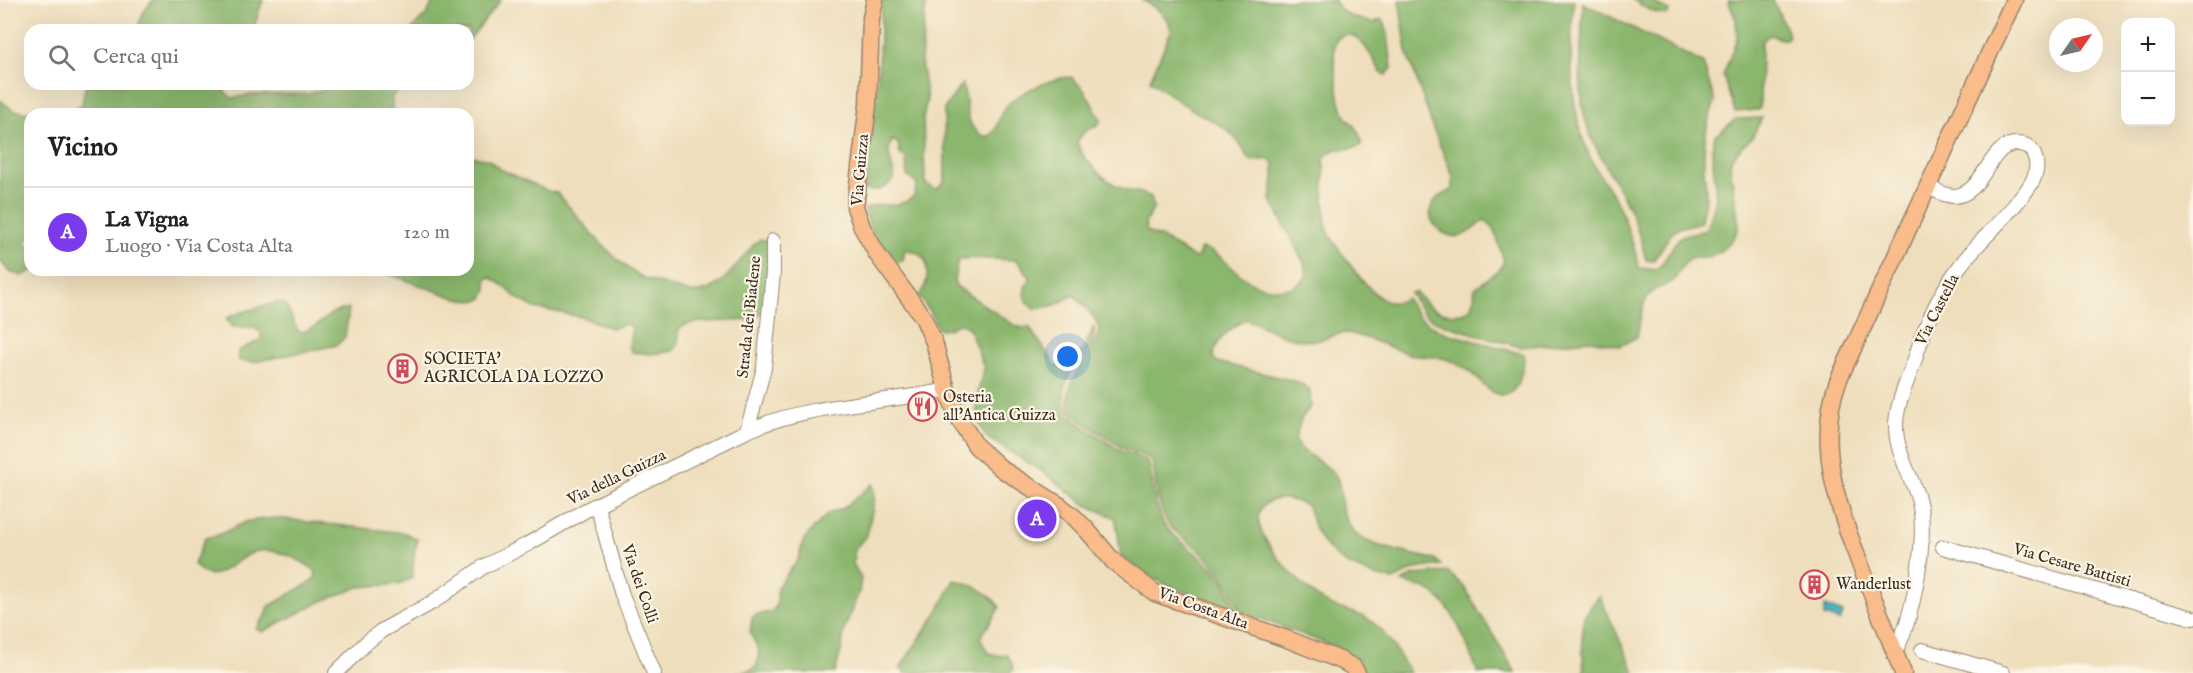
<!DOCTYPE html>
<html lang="it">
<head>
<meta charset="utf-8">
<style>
  body { margin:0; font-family:"IM FELL English",serif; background:#f2f2f2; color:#222 }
  .controls { position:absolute; right:18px; top:18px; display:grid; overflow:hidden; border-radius:12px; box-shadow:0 6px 24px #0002 }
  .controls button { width:54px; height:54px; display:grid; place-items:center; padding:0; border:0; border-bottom:2px solid #e0e0e0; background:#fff; color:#222; font:30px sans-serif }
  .compass { position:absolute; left:2049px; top:18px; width:54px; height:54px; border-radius:50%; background:#fff; box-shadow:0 6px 24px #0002; rotate:56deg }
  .you { position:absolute; left:1068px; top:357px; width:21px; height:21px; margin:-15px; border:4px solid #fff; border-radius:50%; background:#1a73e8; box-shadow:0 0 0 9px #1a73e833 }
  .badge { display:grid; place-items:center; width:39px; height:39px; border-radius:50%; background:#7c3aed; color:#fff; font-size:20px; font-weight:700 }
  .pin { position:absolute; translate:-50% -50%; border:3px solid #fff; box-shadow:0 2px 6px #0006 }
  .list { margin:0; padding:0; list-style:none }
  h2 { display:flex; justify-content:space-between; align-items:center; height:78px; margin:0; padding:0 24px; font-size:26px }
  h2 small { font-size:20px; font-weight:400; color:#767676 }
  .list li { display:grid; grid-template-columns:39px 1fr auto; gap:18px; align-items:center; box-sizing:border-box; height:90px; padding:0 24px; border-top:2px solid #e0e0e0 }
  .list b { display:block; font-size:22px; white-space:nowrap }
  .list p { margin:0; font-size:20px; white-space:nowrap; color:#767676 }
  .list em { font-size:20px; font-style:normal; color:#767676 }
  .icon { flex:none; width:33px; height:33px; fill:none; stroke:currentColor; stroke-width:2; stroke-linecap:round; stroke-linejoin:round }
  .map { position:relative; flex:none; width:2193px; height:673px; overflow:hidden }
  .search { position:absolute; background:#fff; box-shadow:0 6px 24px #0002; left:24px; top:24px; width:450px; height:66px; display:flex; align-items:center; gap:15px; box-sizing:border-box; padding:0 21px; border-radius:18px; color:#767676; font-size:22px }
  .panel { position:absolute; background:#fff; box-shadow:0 6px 24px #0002; left:24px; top:108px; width:450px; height:168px; border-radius:18px }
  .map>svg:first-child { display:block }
  .forest { fill:#8ab66d; stroke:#627046; stroke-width:1.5 }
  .water { fill:#43afc1; stroke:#3f6c70; stroke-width:1.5 }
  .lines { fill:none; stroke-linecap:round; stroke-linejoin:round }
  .minor-casing { stroke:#94846d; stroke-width:16 }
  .major-casing { stroke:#94846d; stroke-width:19 }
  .minor { stroke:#fff; stroke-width:14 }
  .major { stroke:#f9bc8a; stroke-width:16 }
  .labels { text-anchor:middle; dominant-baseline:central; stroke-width:4.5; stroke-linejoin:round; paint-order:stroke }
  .street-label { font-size:16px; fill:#3b2a1e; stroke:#fcf5e5 }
  .poi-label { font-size:16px; fill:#3b2a1e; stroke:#fcf5e5; text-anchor:start }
</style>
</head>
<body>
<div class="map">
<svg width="2193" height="673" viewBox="0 0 2193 673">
  <rect width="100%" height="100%" fill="#fcf5e5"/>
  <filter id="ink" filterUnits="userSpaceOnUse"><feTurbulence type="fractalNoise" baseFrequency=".0167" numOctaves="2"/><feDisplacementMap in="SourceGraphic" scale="12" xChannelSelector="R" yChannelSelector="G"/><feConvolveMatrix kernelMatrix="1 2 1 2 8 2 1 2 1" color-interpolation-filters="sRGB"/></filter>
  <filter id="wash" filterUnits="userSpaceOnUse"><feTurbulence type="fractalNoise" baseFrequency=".008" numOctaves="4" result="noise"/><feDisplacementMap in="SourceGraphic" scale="24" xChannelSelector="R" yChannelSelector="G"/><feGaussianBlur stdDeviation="1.35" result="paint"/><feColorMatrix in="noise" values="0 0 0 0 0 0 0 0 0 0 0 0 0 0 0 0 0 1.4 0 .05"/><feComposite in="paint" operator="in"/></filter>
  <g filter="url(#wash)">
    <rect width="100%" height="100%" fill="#eedebc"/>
    <g class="forest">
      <polygon points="153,0 263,0 253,30 137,30 143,13"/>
      <polygon points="434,0 501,0 468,41 468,30 411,30 427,14"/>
      <path d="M882,0H926L921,61L927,99L923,118L925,180L927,185L937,189L943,184L945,179L944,109L962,84C970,102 961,131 988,137C998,131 998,118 1004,109C1014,94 1053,77 1071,77L1084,90L1101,120L1096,127C1087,128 1082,134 1077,142C1081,159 1107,183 1124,189C1133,192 1142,192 1151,197L1154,208L1145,223L1147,232L1162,238L1194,258L1198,257L1201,248C1220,252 1229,267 1243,277C1257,288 1285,294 1300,283C1309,278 1307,271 1304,263L1271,200L1274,177V164L1267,159L1254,161L1248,158C1232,127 1221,126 1193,110C1177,101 1164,91 1150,80L1171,31C1169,15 1154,7 1142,0H1335C1341,17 1357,18 1373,23L1381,19L1384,21L1388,35L1392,68L1386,75L1381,73C1374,61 1358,25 1340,37C1335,40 1334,44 1334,49C1333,59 1339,105 1344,113C1351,126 1362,129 1361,145C1346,153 1339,143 1324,157C1324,178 1322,206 1327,227C1331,242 1369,293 1384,300C1391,304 1400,303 1406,298L1419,317L1430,325L1446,333L1524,354C1524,366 1519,396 1502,395C1487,394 1480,378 1469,371C1460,364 1447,358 1435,357C1428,356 1420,357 1413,355C1390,349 1370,337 1347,333C1337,333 1329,338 1319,340C1293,343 1270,330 1246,319C1233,326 1214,341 1213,357L1217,362L1294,381L1303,385L1310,391L1311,406L1301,419L1295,440C1303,457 1325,460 1336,476C1343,488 1338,503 1345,516C1347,522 1352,531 1357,535C1370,547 1418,555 1436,560L1441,565L1415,569L1393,580L1375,576L1347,564L1339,559L1323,543L1315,529L1308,506C1297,501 1284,496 1273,500C1227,516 1302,586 1321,600C1335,610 1354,610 1368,619C1386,631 1399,655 1410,673H1366L1357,659L1343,650L1240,611C1224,569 1207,555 1171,528C1162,516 1159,502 1156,487C1154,477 1156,466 1150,458L1123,448L1069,413C1063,387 1079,369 1092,347C1095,342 1099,336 1099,330C1097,317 1082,304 1074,295L1055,305L1035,309C1022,302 1021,289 1031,279L1017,260L966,258L958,260L954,280L956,286L1014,325L1022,328L1029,327L1056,366C1076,371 1087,341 1094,327C1098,348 1069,366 1065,386C1063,395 1064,406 1066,415L1121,451L1147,460L1150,468L1155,500L1163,523L1169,531L1213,568L1224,582L1236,609C1197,595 1151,585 1121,556L1116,521L1114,517L1086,505L1043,472L986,437L977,418L976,401L984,368L971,333L968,327L959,323L948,329H938L930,312L919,296C928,285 929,272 925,259L918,253L905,249L903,261L894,263L875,239L864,210C880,199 895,212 914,196L917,184L907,176L906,158L900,154L898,143L893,140C883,151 894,166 894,178C888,187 876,194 865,189L877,90Z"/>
      <path d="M1399,0H1574C1569,49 1569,109 1589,155C1596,172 1608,186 1617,203C1627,223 1634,246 1639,268L1656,270C1667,262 1672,242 1682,236C1689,233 1699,232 1706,230L1716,197L1712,149L1715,136L1736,119L1762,118L1752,137L1732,157L1730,165L1739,225C1736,239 1722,253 1707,257C1701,259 1695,256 1689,259C1681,264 1679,275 1672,282C1666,286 1656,287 1651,293C1640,305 1640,322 1637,337L1620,346L1591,340L1520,347L1448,326L1433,320L1423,313L1410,293L1415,292C1421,297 1425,304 1432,308C1442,314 1465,318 1472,306C1476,301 1473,293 1475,288L1499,270L1504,261L1494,229L1485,220C1477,224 1472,233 1461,236C1444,240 1423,221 1433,203C1437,197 1446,194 1452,189L1453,177L1434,131L1407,51Z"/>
      <path d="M1633,0H1650L1669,11L1668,15C1656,15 1643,7 1633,0Z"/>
      <polygon points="1728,0 1773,0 1789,36 1786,39 1781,39 1770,35 1763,40 1761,45 1760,108 1757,110 1735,112 1723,76 1737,38 1736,20"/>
      <path d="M1583,3L1703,63L1715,102C1705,124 1703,146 1704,171C1705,179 1707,191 1706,199C1704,207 1701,213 1701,222L1679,228L1671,234L1653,261L1646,260C1641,239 1635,219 1625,200C1612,175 1596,153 1587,126C1576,91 1582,40 1583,3Z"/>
      <polygon points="86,84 224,84 224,91 232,98 251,95 308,94 344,84 404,84 392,96 392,108 395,114 70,114 82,104"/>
      <polygon points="0,100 13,110 35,114 30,114 30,237 26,241 30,251 30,270 34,270 22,276 10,272 0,261"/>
      <path d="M468,155L489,160L500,169L548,191L557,193C579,217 613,263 642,277C650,281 659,283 668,286C684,292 695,296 712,288C732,277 742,254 760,239L769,242L768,307C765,309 761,314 757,316C736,327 692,315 678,330L679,344L673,351L651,354L632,352L629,346L632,328L628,324L611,328L582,317L535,308L518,299L500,283L490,277L486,280L487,290L482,299L473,301L458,299L389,274L384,270H468Z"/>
      <polygon points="277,302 285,304 298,331 303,332 316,326 332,313 349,308 345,337 337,345 254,362 239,361 238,351 260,340 262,333 254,328 232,327 226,319 233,315"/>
      <polygon points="873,484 875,497 867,535 854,550 853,564 861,578 859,592 844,630 842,647 835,673 735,673 750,670 757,666 759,650 750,633 752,618 756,615 770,612 775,608 777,601 777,587 798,560 804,539 812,530 828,514 842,509"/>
      <path d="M274,518L405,533L418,540L415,549L412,578L399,584L359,587L320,602L262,632L256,629L268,612V607L311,582L316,576L315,570C300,560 277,548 258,551C236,554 215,593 194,564L205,538L216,536L248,521Z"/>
      <path d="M1448,572L1464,587L1516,673H1478C1469,650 1455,608 1434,594C1424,587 1413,585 1402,582L1414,575Z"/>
      <path d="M954,580C972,583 988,592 1000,607L980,638L988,653L1002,656L1006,654L1011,661L1013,669L1011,673H905L900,668L938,611Z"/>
      <polygon points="1599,595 1635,673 1584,673 1582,639 1584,617"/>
    </g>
    <polygon class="water" points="1825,606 1843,613 1840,621 1824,616"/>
  </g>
  <g filter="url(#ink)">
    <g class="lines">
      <defs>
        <g id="minor">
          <polyline points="747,431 764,368 773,272 773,241"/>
          <polyline points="597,505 622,595 654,673"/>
          <polyline points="1943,547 2193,618"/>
          <polyline points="1922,650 2003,673"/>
          <path d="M1895,652C1913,619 1928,539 1919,502C1912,476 1895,452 1896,424C1897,402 1908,380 1915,359C1925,325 1941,290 1963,262C1979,241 2029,196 2035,175C2039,162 2034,144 2018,144C1988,142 1985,195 1954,196C1945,196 1936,191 1928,187"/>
          <path d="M336,673L366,643L381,631L433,602L483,567L528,544L586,510L747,431C810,403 881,404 947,390"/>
        </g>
        <g id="major">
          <polyline points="875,0 871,18 868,105 855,207 862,227 877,254 923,317 934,342 947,390 959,419 976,446 1003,470 1059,505 1074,517 1086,529 1114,562 1155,593 1287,639 1342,661 1353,667 1357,673"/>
          <path d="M1903,673C1890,640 1877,607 1864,574C1840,512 1814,447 1838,381L2014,0"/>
        </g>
      </defs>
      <use href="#minor" class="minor-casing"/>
      <use href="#major" class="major-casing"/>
      <use href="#minor" class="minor"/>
      <use href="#major" class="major"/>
    </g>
  </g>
  <defs>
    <symbol id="building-ring" viewBox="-11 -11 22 22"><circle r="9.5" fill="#fcf5e5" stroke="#d1495b" stroke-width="1.5"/><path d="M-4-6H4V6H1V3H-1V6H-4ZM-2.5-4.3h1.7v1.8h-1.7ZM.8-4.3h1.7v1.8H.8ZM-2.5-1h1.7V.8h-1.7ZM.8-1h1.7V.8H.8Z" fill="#d1495b"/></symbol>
    <symbol id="restaurant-ring" viewBox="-11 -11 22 22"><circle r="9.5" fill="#fcf5e5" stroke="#d1495b" stroke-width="1.5"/><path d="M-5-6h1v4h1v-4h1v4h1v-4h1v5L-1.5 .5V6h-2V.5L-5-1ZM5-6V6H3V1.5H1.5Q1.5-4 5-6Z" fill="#d1495b"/></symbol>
  </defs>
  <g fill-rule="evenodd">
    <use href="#building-ring" x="386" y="352" width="33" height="33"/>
    <use href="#restaurant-ring" x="906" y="390" width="33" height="33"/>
    <use href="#building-ring" x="1798" y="568" width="33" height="33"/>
  </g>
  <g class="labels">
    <g class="street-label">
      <text transform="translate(861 170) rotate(-85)">Via Guizza</text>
      <text transform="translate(1938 310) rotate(-63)">Via Castella</text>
      <text transform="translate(750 317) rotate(-84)">Strada dei Biadene</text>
      <text transform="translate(617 478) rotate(-26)">Via della Guizza</text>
      <text transform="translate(2072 566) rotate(16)">Via Cesare Battisti</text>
      <text transform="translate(639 584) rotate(71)">Via dei Colli</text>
      <text transform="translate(1203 609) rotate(20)">Via Costa Alta</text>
    </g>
    <g class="poi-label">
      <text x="424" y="360">SOCIETA'<tspan x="424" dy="18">AGRICOLA DA LOZZO</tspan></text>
      <text x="943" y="398">Osteria<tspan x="943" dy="18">all'Antica Guizza</tspan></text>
      <text x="1836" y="585">Wanderlust</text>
    </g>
  </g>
</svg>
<div class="controls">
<button>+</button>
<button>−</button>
</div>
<svg class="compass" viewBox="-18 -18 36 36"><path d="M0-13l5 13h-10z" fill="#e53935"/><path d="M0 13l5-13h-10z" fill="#767676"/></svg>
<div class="you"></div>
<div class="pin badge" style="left:1037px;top:519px">A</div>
<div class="search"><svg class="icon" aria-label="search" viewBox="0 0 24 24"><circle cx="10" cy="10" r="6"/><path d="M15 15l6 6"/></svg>Cerca qui</div>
<section class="panel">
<h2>Vicino<small></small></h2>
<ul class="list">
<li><span class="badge">A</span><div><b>La Vigna</b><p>Luogo · Via Costa Alta</p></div><em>120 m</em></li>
</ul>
</section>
</div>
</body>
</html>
